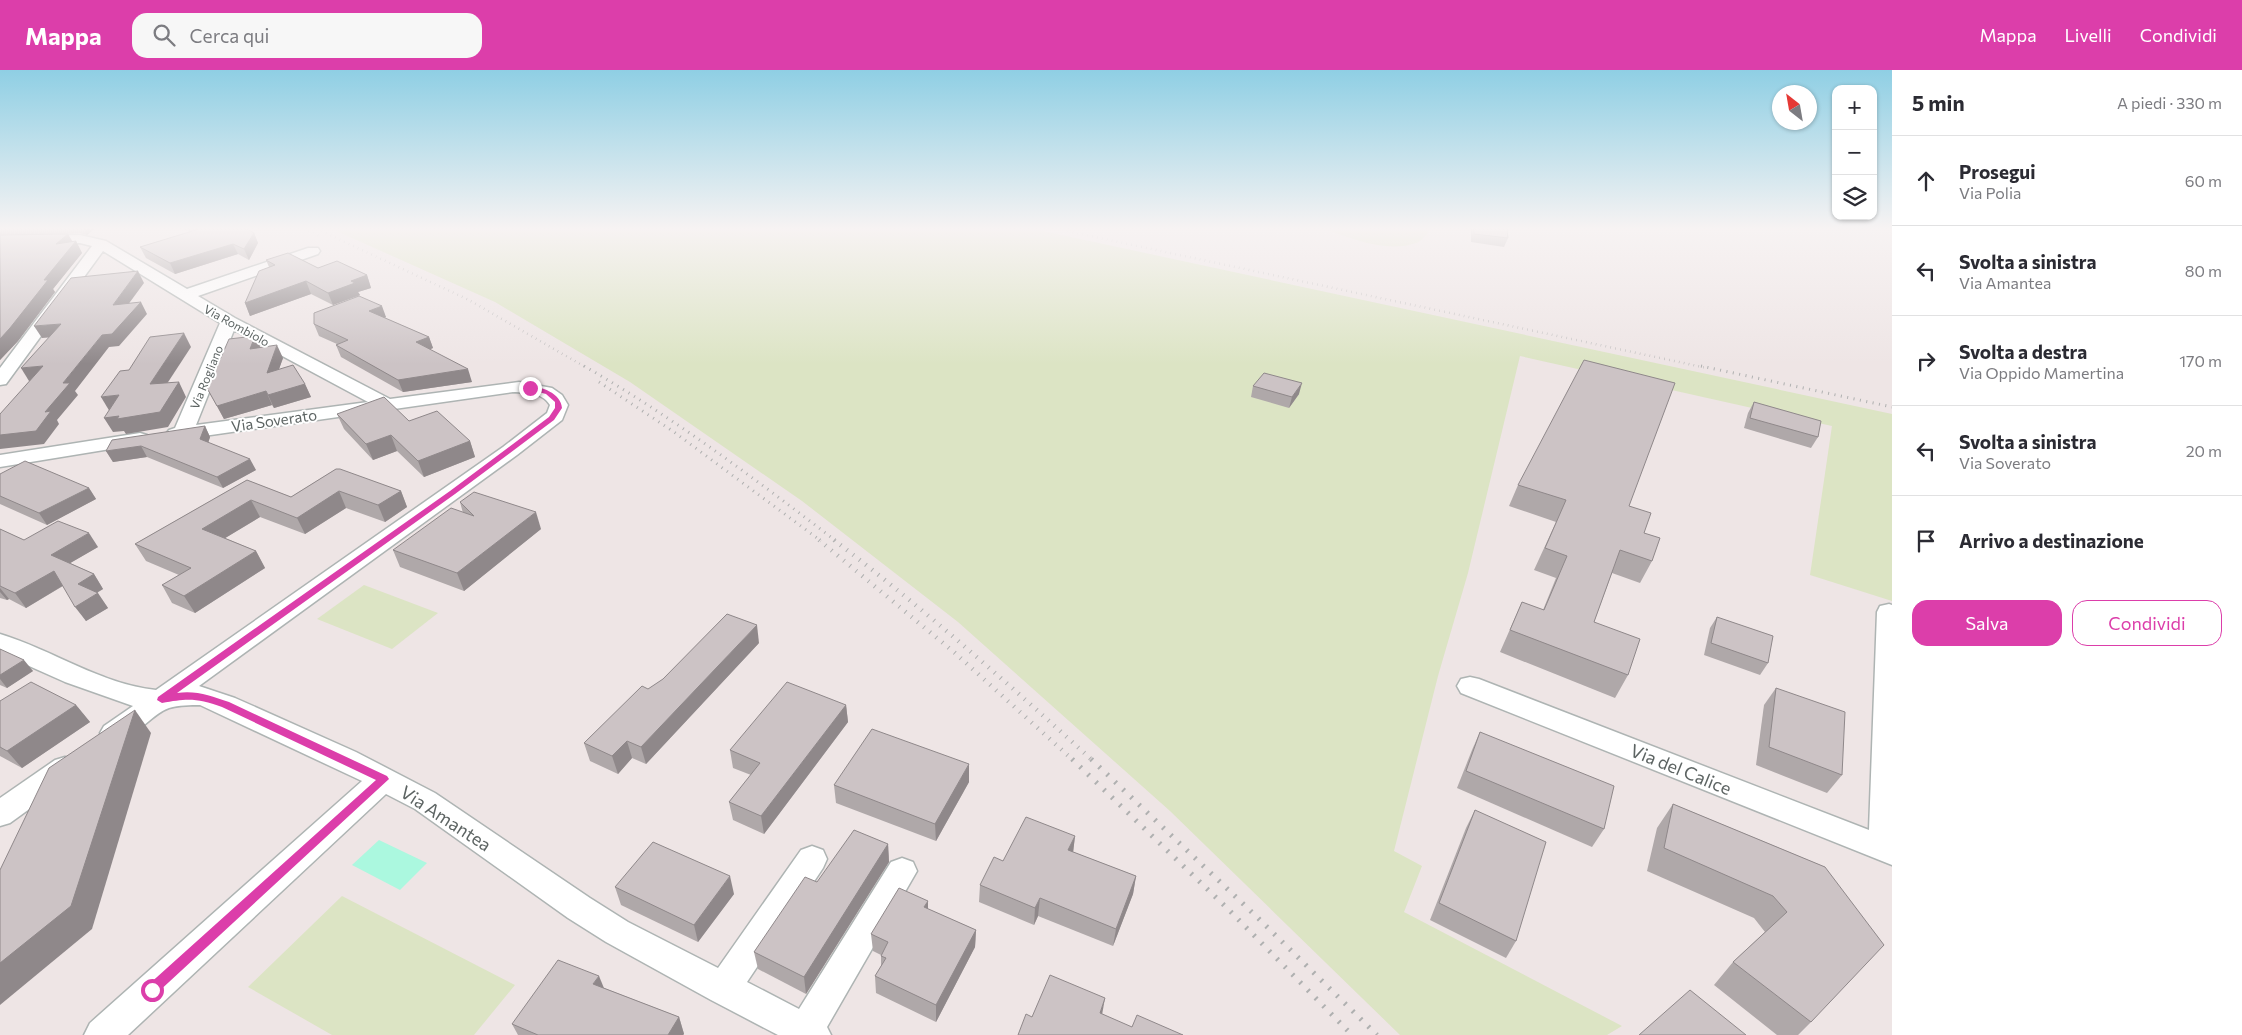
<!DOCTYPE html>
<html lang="it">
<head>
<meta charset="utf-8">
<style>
  body { margin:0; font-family:Commissioner,sans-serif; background:#f7f7f7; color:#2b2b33 }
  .controls { position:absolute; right:15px; top:15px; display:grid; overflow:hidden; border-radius:10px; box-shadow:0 1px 4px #0004 }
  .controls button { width:45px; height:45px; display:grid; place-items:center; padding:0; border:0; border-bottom:1px solid #e1e1e2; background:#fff; color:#2b2b33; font:25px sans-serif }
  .compass { position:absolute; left:1772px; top:15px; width:45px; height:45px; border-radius:50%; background:#fff; box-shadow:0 1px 4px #0004; rotate:329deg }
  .stop { position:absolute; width:15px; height:15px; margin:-11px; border:4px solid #dc3eaa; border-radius:50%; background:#fff }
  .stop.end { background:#dc3eaa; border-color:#fff; box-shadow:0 1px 5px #0008 }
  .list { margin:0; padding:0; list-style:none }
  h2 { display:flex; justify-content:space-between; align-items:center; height:65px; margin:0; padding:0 20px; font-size:21px }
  h2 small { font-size:16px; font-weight:400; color:#7c7c81 }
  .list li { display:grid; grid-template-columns:32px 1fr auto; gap:15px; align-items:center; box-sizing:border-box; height:90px; padding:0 20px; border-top:1px solid #e1e1e2 }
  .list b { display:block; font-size:19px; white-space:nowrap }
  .list p { margin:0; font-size:16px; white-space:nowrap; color:#7c7c81 }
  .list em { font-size:16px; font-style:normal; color:#7c7c81 }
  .actions { display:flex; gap:10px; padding:15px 20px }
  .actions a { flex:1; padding:11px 0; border:1px solid #dc3eaa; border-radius:15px; text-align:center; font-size:18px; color:#dc3eaa }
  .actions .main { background:#dc3eaa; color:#fff }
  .icon { flex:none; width:28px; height:28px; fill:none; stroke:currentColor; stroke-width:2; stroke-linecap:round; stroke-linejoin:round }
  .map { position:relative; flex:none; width:1892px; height:965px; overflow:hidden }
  header { display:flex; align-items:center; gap:30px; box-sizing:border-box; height:70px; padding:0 25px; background:#dc3eaa; color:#fff }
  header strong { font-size:24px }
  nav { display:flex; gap:28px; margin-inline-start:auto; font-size:18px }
  .search { width:350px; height:45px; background:#f7f7f7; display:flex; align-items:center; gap:12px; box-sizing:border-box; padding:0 18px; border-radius:15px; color:#7c7c81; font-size:19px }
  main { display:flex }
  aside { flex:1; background:#fff }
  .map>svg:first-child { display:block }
  .green { fill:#dce4c4 }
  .water { fill:#abf8df }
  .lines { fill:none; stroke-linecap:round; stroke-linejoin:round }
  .minor-casing { stroke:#aeb4b3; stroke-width:3 }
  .minor { fill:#fff; fill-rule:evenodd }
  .rail-far3 { stroke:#afb0b0; stroke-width:2.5; stroke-dasharray:0.5 4.5; stroke-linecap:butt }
  .rail-far2 { stroke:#afb0b0; stroke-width:3; stroke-dasharray:1 5.5; stroke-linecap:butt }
  .rail-far1 { stroke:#afb0b0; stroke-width:4.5; stroke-dasharray:1 7; stroke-linecap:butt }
  .rail { stroke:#afb0b0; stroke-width:5; stroke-dasharray:2 9; stroke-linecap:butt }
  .wall { fill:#afa8a9 }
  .shaded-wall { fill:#8f888a }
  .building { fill:#ccc3c5; stroke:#8f888a }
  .route { fill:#dc3eaa }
  .labels { text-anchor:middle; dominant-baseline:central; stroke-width:4; stroke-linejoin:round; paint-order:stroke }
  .far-street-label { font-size:12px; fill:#5d6463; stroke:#fff }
  .street-label { font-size:15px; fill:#5d6463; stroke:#fff }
  .near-street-label { font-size:18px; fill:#5d6463; stroke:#fff }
</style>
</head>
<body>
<header>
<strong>Mappa</strong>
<div class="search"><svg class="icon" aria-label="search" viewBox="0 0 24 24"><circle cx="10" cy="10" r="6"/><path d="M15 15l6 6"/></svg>Cerca qui</div>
<nav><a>Mappa</a><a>Livelli</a><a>Condividi</a></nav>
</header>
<main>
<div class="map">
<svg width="1892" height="965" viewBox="0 0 1892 965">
  <rect width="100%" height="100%" fill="#eee5e5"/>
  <g class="green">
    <polygon points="332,159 1034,159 1892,344 1892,531 1810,505 1832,356 1520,286 1468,503 1438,606 1394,781 1422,796 1404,842 1622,956 1607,965 1400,965 1170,741 958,552 802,431 630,312 495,232"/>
    <path d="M1325,159H1428V163C1425,166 1420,172 1416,173C1387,183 1352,169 1325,159Z"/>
    <polygon points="364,515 438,543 392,579 317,549"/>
    <polygon points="342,826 515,915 474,965 332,965 248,917"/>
  </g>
  <polygon class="water" points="379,770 427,793 400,820 352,795"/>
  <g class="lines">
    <defs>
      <g id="minor">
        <path d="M80,165L106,171L187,219L308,178H318L320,181L318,184L198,226L235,248L390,329L519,312L552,318L562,325L568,335L562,350L517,385L199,616L235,628L356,682L435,723L590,828L628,852L718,898L801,780L812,776L823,780L827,789L823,798L747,912L799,939L891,792L902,788L913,792L917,801L827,957L831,965H778L711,930L606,872L568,848L415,739L386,724L128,965H84L90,953L362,711L200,635C190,635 179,635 169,638C146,646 131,679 104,670L100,663L104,656L133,636L65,612L0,583V564C53,580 100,614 156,620L503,377L547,343L550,335C542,322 527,323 513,322L176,370L169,368L166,364L169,360L175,358L220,253L103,181L6,314L0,315V298L92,176L80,173L0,175V167ZM234,260L368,332L196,355Z"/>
        <polygon points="140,363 147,365 150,369 147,373 0,397 0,385"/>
        <polygon points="1889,534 1892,535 1892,795 1461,623 1457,616 1461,609 1470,607 1479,609 1869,760 1877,542 1880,536"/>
        <polygon points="65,687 75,690 79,698 75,706 10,753 0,756 0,728 55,690"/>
      </g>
    </defs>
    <use href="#minor" class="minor-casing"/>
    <use href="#minor" class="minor"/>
    <g class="rail-far3">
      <polyline points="304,159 322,167"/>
      <polyline points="317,159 469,230 587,298"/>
      <polyline points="1058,159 1707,298"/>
    </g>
    <g class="rail-far2">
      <path d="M584,296C673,347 755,409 836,471"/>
      <polyline points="1701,296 1892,337"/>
      <polyline points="599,312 674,362 821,471"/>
    </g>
    <g class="rail-far1">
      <polyline points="819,470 955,583 1073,690"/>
      <path d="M834,470C924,539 1009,614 1092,690"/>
    </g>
    <g class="rail">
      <polyline points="1072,689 1229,840 1352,965"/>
      <polyline points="1091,689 1258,848 1377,965"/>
    </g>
  </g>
  <g class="wall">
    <polygon points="0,159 94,159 87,165 80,163 64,164 72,172 76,171 82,183 53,219 55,222 18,271 0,290"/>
    <polygon points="183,159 247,159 254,163 258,173 249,190 238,184 175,204 146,188 140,177 191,162"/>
    <polygon points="1471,159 1507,159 1508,168 1504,177 1471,172"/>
    <polygon points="266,190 367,205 371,218 358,222 360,225 359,226 386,247 385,248 429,267 433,278 430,279 472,312 403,322 341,287 336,275 337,274 319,266 314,254 355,227 333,235 311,224 250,246 245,233 269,197"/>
    <polygon points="255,266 260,277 283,288 279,299 305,314 311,327 274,338 272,335 224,349 203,311 212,308"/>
    <polygon points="1253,316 1299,324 1289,338 1251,327"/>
    <polygon points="1754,332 1818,367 1811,378 1744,358 1748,343"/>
    <polygon points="337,344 409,351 470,371 475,387 424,407 397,381 373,390 344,359"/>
    <polygon points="205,356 210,367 208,373 256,400 223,418 147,387 113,392 106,381"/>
    <polygon points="336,399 401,421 407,437 385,452 346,438 305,464 260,447 225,468 256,481 265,498 195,543 172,533 162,515 179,505 146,491 135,474 247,410 291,427"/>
    <polygon points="0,404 89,418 96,429 47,455 0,434"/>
    <polygon points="1518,415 1629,436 1644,463 1652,491 1640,513 1612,503 1594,552 1628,605 1615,628 1500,582 1522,532 1543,540 1556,508 1534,500 1556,452 1509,436"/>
    <polygon points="460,432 541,459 464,521 400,497 393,480 463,443"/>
    <polygon points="0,459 24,470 98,477 70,493 94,504 103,519 97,523 108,538 86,551 63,516 26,538 9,529 7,530 0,528"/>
    <polygon points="1717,547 1768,593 1760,605 1704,585 1710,558"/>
    <polygon points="759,573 646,694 632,688 618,704 590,691 584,673 648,619"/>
    <polygon points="0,579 33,601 7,618 0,615"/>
    <polygon points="1776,618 1842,705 1827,723 1756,695 1764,635"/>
    <polygon points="0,631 76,635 90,652 22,698 0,686"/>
    <polygon points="846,635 848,652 764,764 733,750 729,732 751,705 733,698 730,680"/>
    <polygon points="1480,662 1604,759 1592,777 1457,718 1472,680"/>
    <polygon points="969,712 936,771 836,733 834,715"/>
    <polygon points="1673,734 1825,797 1811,952 1798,965 1777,965 1714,915 1733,892 1765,862 1754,848 1647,801 1657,758"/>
    <polygon points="1475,740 1516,871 1506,888 1430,850 1466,758"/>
    <polygon points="1075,766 1073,782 1136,806 1133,824 1113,876 1038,846 1034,855 979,832 980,815 1003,791"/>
    <polygon points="888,774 889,792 806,924 758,899 754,882 817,812"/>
    <polygon points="615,817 734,824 698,872 621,835"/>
    <polygon points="928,839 976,860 975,877 936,952 876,923 875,906 881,896 881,885 873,881 871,864"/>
    <polygon points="604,918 679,947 684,964 683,965 518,965 512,954"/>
  </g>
  <g class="shaded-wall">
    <polygon points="84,159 94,159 87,165"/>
    <polygon points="254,163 258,173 249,190 244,179"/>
    <polygon points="68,164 74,174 76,171 82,183 53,219 55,222 18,271 0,290 0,269 44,210 56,174"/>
    <polygon points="233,174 238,184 175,204 170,193"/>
    <polygon points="138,201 144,213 119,247 113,235"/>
    <polygon points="367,205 371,218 358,222 360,225 333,235 328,223 351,211"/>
    <polygon points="306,211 311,224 250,246 245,233"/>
    <polygon points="141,232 147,244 119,276 109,277 75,321 78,325 57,350 59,354 44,374 0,379 0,365 45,342 63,313 102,265"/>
    <polygon points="382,236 386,247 373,252 369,241"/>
    <polygon points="61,254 68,266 42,268 34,256"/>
    <polygon points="184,263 191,277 157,329 150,314"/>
    <polygon points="255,266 261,279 250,279"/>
    <polygon points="429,267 433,278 420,284 416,272"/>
    <polygon points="277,275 283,288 273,316 267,303"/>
    <polygon points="43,296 51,309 29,311 21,298"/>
    <polygon points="468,299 472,312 403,322 398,310"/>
    <polygon points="179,312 186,327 168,357 126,364 124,361 113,362 104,348"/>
    <polygon points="1302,313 1299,324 1289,338 1292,327"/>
    <polygon points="305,314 311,327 274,338 268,325"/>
    <polygon points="266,321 272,335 224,349 217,336"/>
    <polygon points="119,325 110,342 101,327"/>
    <polygon points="205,356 210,367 206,380 200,369"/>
    <polygon points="391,365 397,381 373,390 366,374"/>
    <polygon points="470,371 475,387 424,407 418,391"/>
    <polygon points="141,376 147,387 113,392 106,381"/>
    <polygon points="250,389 256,400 223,418 217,407"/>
    <polygon points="89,418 96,429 47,455 39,443"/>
    <polygon points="339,421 346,438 305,464 297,448"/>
    <polygon points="401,421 407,437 385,452 378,435"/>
    <polygon points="251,430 260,447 212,476 202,459"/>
    <polygon points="536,442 541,459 464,521 457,503"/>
    <polygon points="89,463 98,477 60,499 51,485"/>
    <polygon points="256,481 265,498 195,543 184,526"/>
    <polygon points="54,501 64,515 26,538 15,523"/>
    <polygon points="94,504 103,519 87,528 78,514"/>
    <polygon points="0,518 9,529 7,530 0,522"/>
    <polygon points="98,523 108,538 86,551 75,537"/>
    <polygon points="757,555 759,573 646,694 641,677"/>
    <polygon points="24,590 33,601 7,618 0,609 0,605"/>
    <polygon points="76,635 90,652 22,698 7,681"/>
    <polygon points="846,635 848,652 764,764 761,746"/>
    <polygon points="135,640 151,663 92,859 0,935 0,893"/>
    <polygon points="627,671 632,688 618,704 612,686"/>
    <polygon points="969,694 969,712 936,771 935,754"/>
    <polygon points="1075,766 1073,783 1068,780"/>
    <polygon points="888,774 889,792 806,924 804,907"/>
    <polygon points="730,806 734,824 698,872 694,855"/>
    <polygon points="1136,806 1133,824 1113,876 1116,859"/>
    <polygon points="1040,828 1038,846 1034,855 1035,838"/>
    <polygon points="928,831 928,848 924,837"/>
    <polygon points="976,860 975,877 936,952 936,935"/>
    <polygon points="599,906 606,923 593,914"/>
    <polygon points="1105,928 1102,945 1100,943"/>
    <polygon points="679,947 684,964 683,965 668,965"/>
  </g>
  <g class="building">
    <polygon points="199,159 247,159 254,163 244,179 233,174 170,193 140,177"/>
    <polygon points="1474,159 1507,159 1508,168 1474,164"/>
    <polygon points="68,164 56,174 76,171 44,210 48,210 10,258 0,269 0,165"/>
    <polygon points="288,183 318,198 337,191 367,205 351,211 355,213 328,223 306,211 245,233 259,201 275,195 266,190"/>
    <polygon points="138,201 113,235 141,232 112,264 102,265 63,313 70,313 45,342 51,341 36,361 0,365 0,344 43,296 21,298 61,254 34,256 71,208"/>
    <polygon points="359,226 382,236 369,241 429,267 416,272 468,299 398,310 336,275 348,270 314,254 314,243"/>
    <polygon points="184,263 150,314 179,312 160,342 117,349 119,346 104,348 119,325 101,327 120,301 129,300 150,267"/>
    <polygon points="255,266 250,279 277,275 267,303 293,295 305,314 268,325 266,321 217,336 203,311 212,308 229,269"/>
    <polygon points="1584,290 1675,313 1629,436 1651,443 1644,463 1660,468 1652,491 1620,480 1594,552 1640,569 1628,605 1510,560 1522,532 1544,540 1567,486 1545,478 1566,430 1518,415"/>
    <polygon points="1264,303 1302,313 1292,327 1253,316"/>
    <polygon points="384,327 409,351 437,341 470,371 418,391 391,365 366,374 337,344"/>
    <polygon points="1754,332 1821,351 1818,367 1750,348"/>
    <polygon points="205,356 200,369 250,389 217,407 141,376 106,381 112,370"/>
    <polygon points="25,391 89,418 39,443 0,426 0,404"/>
    <polygon points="336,399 340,399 401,421 378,435 339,421 297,448 251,430 202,459 256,481 184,526 162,515 191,498 135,474 247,410 291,427"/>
    <polygon points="474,422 536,442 457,503 393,480 451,438 474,446 460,432"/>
    <polygon points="58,451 89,463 51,485 94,504 78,514 98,523 75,537 54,501 15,523 0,516 0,459 24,470"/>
    <polygon points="727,544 757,555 641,677 627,671 612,686 584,673 642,616 648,619 663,609"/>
    <polygon points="1717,547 1773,566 1768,593 1711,573"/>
    <polygon points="0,579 24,590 0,605"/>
    <polygon points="31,612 76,635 7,681 0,677 0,631"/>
    <polygon points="787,612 846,635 761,746 729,732 760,693 730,680"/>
    <polygon points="1776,618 1845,642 1842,705 1769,677"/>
    <polygon points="135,640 71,836 0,893 0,800 49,698"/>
    <polygon points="872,659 969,694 935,754 834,715"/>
    <polygon points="1480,662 1614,716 1604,759 1466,701"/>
    <polygon points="1673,734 1825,797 1884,875 1811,952 1733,892 1787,842 1773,826 1664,778"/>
    <polygon points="1475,740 1546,772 1516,871 1439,833"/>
    <polygon points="1026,747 1075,766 1068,780 1136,806 1116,859 1040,828 1035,838 980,815 994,787 1003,791"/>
    <polygon points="854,760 888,774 804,907 754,882 805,807 817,812"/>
    <polygon points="653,772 730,806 694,855 615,817"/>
    <polygon points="899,818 928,831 924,837 976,860 936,935 875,906 886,888 881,886 888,872 871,864"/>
    <polygon points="558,890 599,906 593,914 679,947 668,965 538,965 512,954"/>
    <polygon points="1050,905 1105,928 1100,943 1132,957 1137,945 1183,965 1018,965 1026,944 1032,947"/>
    <polygon points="1690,920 1746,965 1639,965"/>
  </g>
  <linearGradient id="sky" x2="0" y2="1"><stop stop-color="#8fcfe4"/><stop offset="0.54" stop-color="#f7f3f3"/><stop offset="1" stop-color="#f7f3f3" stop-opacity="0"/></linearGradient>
  <rect width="1892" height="294" fill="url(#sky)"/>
  <path class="route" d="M527,316C541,316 561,323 562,338L554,350L455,424L177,623C196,620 211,626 229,632L387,706L389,709L156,924L152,926L147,924L146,920L147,916L376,710L222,637C198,628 187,628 162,633L157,630L158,627L450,421L549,347L555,338V332L546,324L527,319Z"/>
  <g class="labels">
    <g class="far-street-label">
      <text transform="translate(237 255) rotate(29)">Via Rombiolo</text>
      <text transform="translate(206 307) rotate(-68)">Via Rogliano</text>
    </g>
    <g class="street-label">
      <text transform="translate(274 350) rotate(-8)">Via Soverato</text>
    </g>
    <g class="near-street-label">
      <text transform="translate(1681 699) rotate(22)">Via del Calice</text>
      <text transform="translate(446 748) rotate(33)">Via Amantea</text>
    </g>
  </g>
</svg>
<div class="controls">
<button>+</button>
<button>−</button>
<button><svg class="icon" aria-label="layers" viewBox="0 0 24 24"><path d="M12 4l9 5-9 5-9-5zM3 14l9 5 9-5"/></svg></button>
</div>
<svg class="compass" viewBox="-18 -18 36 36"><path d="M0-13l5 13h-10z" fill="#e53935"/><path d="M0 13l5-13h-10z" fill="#7c7c81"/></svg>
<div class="stop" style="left:152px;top:920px"></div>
<div class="stop end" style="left:530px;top:318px"></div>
</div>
<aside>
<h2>5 min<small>A piedi · 330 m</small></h2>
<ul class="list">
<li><svg class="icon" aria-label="ahead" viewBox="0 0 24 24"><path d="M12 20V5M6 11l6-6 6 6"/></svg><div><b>Prosegui</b><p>Via Polia</p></div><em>60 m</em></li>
<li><svg class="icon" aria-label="left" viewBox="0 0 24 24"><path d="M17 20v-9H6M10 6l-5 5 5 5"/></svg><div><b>Svolta a sinistra</b><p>Via Amantea</p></div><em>80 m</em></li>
<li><svg class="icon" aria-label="right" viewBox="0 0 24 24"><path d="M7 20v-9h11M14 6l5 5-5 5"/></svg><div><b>Svolta a destra</b><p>Via Oppido Mamertina</p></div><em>170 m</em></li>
<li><svg class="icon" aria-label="left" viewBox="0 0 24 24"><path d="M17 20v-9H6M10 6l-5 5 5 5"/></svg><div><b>Svolta a sinistra</b><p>Via Soverato</p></div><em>20 m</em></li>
<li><svg class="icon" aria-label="arrive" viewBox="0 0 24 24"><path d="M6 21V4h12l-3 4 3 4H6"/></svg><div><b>Arrivo a destinazione</b></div></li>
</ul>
<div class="actions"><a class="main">Salva</a><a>Condividi</a></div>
</aside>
</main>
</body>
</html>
